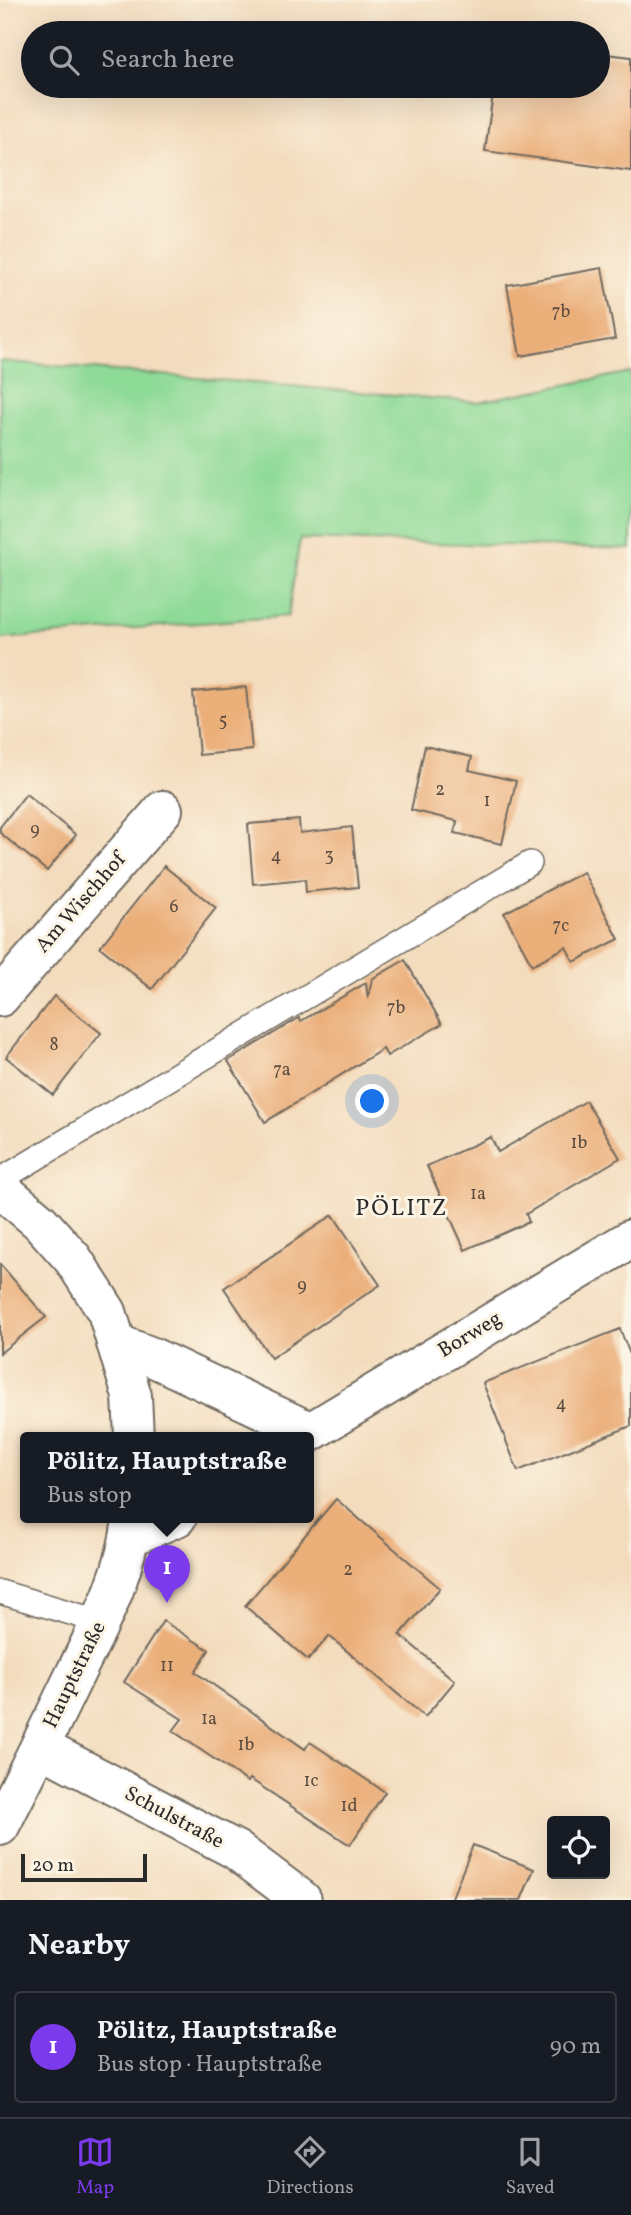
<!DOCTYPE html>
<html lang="en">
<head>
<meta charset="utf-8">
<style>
  body { margin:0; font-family:Vollkorn,serif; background:#20242c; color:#f1f3f6 }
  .controls { position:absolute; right:21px; bottom:21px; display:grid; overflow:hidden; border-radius:7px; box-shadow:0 7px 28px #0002 }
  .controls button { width:63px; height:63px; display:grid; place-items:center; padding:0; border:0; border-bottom:2px solid #363941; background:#171b24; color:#f1f3f6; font:35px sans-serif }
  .scale { position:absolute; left:21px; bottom:18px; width:126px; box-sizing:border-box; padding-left:7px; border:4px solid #2b2b2b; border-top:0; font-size:19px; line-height:24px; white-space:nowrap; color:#2b2b2b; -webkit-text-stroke:5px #fcf5e5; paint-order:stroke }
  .you { position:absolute; left:373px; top:1102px; width:24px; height:24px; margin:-18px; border:5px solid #fff; border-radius:50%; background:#1a73e8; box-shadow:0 0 0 10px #1a73e833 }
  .badge { display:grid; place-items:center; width:46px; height:46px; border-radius:50%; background:#7c3aed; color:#fff; font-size:23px; font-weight:700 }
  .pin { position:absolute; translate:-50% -58px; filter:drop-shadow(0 2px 4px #0008) }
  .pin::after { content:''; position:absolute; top:37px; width:24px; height:21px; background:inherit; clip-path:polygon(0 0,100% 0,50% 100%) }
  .popup { position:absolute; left:20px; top:1432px; width:294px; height:91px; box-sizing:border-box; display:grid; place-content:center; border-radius:7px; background:#171b24; filter:drop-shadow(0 2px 5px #0005); font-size:23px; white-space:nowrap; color:#9ea1a6 }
  .popup b { font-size:26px; color:#f1f3f6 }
  .popup::after { content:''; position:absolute; left:50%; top:100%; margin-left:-14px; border:14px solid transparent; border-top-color:#171b24 }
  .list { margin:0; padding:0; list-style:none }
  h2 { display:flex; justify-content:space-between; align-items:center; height:91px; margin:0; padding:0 28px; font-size:30px }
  h2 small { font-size:23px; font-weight:400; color:#9ea1a6 }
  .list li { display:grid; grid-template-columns:46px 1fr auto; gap:21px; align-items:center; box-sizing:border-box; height:112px; margin:0 14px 14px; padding:0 14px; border:2px solid #363941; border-radius:7px }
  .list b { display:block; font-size:26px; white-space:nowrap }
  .list p { margin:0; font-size:23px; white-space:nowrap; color:#9ea1a6 }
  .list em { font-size:23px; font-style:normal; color:#9ea1a6 }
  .icon { flex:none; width:38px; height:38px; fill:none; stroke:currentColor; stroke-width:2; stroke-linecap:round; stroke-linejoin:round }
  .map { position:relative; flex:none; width:631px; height:1900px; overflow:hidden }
  .search { position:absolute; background:#171b24; box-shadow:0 7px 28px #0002; left:21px; right:21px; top:21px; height:77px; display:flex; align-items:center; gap:18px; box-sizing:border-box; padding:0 24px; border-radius:38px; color:#9ea1a6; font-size:26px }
  .sheet { height:217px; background:#171b24 }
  nav { display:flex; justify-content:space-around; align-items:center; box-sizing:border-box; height:98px; border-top:2px solid #363941; background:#171b24; font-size:19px; color:#9ea1a6 }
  nav a { display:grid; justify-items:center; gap:4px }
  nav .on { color:#7c3aed }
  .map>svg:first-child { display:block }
  .green { fill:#8eda97; stroke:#5c8261; stroke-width:2 }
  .building { fill:#ebaf7a }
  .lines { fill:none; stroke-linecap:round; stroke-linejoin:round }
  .service-casing { stroke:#71695e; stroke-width:26 }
  .minor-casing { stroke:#71695e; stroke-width:42 }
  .secondary-casing { stroke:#71695e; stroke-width:42 }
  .service { stroke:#fff; stroke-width:23 }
  .minor { stroke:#fff; stroke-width:38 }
  .secondary { stroke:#fff; stroke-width:38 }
  .labels { text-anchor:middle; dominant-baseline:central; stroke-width:6; stroke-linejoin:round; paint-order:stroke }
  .number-label { font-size:18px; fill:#5b4c3f }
  .street-label { font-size:21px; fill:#2b2b2b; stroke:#fcf5e5 }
  .quarter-label { font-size:24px; letter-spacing:2px; fill:#2b2b2b; stroke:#fcf5e5 }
</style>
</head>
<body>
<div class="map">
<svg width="631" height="1900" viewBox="0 0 631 1900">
  <rect width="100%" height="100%" fill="#fcf5e5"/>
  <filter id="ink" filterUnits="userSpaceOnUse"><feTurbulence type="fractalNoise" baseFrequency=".0143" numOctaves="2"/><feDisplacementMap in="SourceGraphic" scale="14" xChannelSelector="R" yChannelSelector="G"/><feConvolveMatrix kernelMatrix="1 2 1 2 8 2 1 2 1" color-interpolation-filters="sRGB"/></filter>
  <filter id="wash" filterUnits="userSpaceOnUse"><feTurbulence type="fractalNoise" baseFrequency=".00686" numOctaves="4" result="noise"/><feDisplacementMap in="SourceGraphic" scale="28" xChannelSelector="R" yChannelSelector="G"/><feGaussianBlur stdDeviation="1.57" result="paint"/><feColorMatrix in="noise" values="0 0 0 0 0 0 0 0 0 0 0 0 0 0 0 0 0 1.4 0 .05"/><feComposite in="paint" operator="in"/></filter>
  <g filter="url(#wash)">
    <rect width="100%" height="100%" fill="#f3dcbd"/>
    <polygon class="green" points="0,361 477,402 631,372 631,549 300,539 288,616 0,639"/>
    <g id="blocks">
      <g class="building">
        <polygon points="598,53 631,57 631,171 485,151 494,86 598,86"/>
        <polygon points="602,268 615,339 520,356 507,285"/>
        <polygon points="246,687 252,750 199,755 193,692"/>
        <polygon points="425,746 472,757 469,770 516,781 502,844 455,833 457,821 411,810"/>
        <polygon points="26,794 76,835 47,871 0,833 0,827"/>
        <polygon points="299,820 300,833 352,827 358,887 306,892 305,879 253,884 248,824"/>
        <polygon points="164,866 216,908 152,989 100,947"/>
        <polygon points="583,872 619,939 574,962 566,947 532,965 504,913"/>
        <polygon points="405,960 442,1024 387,1056 383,1049 265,1122 228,1061 299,1018 301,1021 366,983 368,999 372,979"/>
        <polygon points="54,996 101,1033 53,1095 6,1057"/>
        <polygon points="586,1101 620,1158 526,1214 529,1222 465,1250 427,1166 491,1137 498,1152"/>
        <polygon points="333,1215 380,1285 271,1358 224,1288"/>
        <polygon points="0,1264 46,1317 0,1353"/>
        <polygon points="620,1329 631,1357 631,1426 518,1471 483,1383"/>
        <polygon points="336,1499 440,1588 400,1635 455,1681 425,1717 329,1636 308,1660 245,1606"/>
        <polygon points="163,1621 209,1650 195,1672 305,1749 310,1742 385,1792 350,1845 250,1779 248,1782 173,1731 182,1719 124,1682"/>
        <polygon points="473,1845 534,1869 521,1900 451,1900"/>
      </g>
    </g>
  </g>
  <g filter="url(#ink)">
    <use href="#blocks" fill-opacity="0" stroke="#71695e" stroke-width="2"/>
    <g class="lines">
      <defs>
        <g id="service">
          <polyline points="0,1180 530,863"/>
          <polyline points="0,1592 101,1622"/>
        </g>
        <g id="minor">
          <polyline points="0,997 163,810"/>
          <polyline points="116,1343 150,1356 309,1431"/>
          <polyline points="302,1437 631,1239"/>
          <polyline points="130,1537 177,1517"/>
          <polyline points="40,1747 236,1850 302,1900"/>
        </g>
        <g id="secondary">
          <polyline points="0,1188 40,1222 73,1259 107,1312 132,1396 134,1437"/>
          <path d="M0,1826C26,1775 51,1724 76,1672C100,1623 127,1573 132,1517"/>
        </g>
      </defs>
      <use href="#service" class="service-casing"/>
      <use href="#minor" class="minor-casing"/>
      <use href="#secondary" class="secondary-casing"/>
      <use href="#service" class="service"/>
      <use href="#minor" class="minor"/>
      <use href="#secondary" class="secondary"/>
    </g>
  </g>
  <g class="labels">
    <g class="number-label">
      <text x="561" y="312">7b</text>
      <text x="223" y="721">5</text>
      <text x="440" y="790">2</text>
      <text x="487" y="801">1</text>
      <text x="35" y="830">9</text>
      <text x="276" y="856">4</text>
      <text x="329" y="856">3</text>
      <text x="174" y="907">6</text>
      <text x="561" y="926">7c</text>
      <text x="396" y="1008">7b</text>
      <text x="54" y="1045">8</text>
      <text x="282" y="1070">7a</text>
      <text x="579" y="1143">1b</text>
      <text x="478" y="1194">1a</text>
      <text x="302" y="1286">9</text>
      <text x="561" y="1404">4</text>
      <text x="348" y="1570">2</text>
      <text x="167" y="1666">11</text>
      <text x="209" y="1719">1a</text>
      <text x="246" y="1745">1b</text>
      <text x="311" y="1781">1c</text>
      <text x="349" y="1806">1d</text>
    </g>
    <g class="street-label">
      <text transform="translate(81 903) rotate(-49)">Am Wischhof</text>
      <text transform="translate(470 1335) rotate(-31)">Borweg</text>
      <text transform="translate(75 1675) rotate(-64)">Hauptstraße</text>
      <text transform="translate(174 1818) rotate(28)">Schulstraße</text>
    </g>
    <g class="quarter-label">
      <text x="402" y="1209">PÖLITZ</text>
    </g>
  </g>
</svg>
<div class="controls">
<button><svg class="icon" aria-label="locate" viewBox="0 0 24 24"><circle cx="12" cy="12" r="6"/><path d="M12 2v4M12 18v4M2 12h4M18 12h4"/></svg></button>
</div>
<div class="scale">20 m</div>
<div class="you"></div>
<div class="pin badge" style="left:167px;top:1603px">1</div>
<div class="popup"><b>Pölitz, Hauptstraße</b>Bus stop</div>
<div class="search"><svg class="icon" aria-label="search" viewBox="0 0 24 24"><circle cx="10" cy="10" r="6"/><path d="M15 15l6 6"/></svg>Search here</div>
</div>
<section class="sheet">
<h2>Nearby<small></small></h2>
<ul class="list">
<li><span class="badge">1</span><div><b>Pölitz, Hauptstraße</b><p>Bus stop · Hauptstraße</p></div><em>90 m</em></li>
</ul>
</section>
<nav>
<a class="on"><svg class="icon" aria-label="map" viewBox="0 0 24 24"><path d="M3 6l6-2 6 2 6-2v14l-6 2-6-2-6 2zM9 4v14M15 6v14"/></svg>Map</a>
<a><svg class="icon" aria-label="directions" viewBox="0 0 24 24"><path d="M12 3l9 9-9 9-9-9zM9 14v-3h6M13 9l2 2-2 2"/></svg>Directions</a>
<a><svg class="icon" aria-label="saved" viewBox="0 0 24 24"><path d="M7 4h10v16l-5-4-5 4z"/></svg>Saved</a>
</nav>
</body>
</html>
